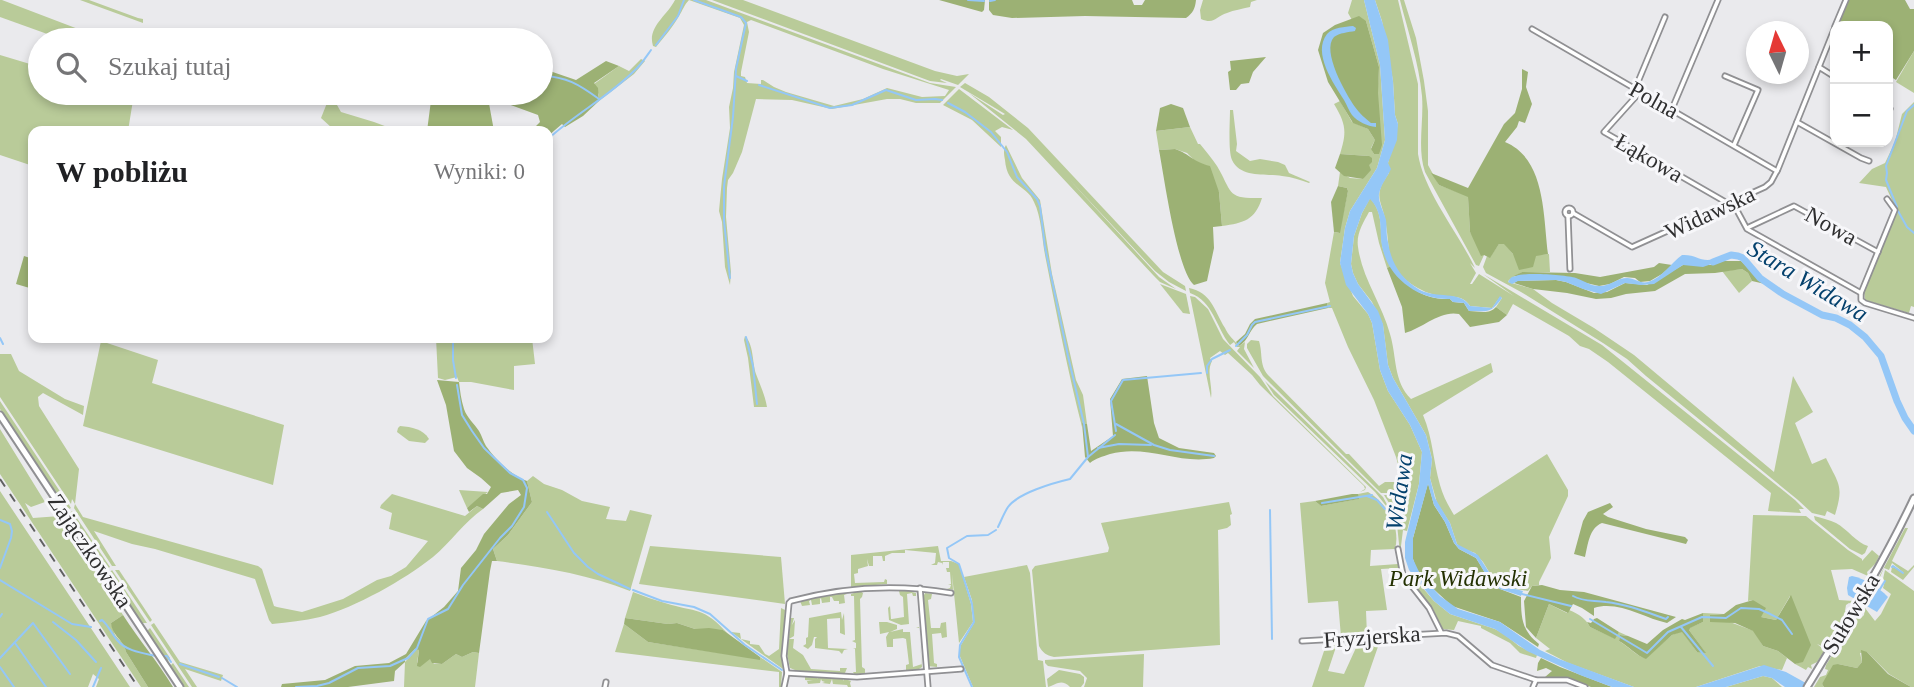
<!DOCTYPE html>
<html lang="pl">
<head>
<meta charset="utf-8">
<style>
  body { margin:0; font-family:"Times New Roman",serif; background:#f2f2f2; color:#202124 }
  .controls { position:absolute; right:21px; top:21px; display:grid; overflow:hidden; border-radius:14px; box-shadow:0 4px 10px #0003 }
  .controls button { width:63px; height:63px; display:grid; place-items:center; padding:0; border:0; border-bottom:2px solid #e0e0e0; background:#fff; color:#202124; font:35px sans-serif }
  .compass { position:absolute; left:1746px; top:21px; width:63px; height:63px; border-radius:50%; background:#fff; box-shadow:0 4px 10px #0003; rotate:355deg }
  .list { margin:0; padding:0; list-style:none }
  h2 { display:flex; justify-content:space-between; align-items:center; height:91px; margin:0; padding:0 28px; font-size:30px }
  h2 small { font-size:23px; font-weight:400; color:#757577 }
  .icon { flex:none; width:38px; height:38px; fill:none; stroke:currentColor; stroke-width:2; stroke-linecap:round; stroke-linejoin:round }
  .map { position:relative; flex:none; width:1914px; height:687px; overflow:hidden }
  .search { position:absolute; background:#fff; box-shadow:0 4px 10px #0003; left:28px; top:28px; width:525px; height:77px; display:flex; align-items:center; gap:18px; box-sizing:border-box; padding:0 24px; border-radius:38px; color:#757577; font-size:26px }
  .panel { position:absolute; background:#fff; box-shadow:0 4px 10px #0003; left:28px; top:126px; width:525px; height:217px; border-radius:14px }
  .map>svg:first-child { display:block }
  .green { fill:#b9cb99; fill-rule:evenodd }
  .forest { fill:#9cb174 }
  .water { fill:#94c7f7 }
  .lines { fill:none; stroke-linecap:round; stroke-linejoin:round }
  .stream { stroke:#94c7f7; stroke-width:2 }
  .river { stroke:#94c7f7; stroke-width:7 }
  .street-casing { stroke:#909093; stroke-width:7 }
  .secondary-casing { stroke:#909093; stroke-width:9 }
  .street { stroke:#fff; stroke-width:3.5 }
  .secondary { stroke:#fff; stroke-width:5 }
  .rail { stroke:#606062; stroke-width:2; stroke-dasharray:9 9; stroke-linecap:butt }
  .labels { text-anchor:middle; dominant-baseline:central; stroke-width:6; stroke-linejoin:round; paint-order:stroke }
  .street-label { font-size:23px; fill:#2f2f30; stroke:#f7f7fa }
  .park-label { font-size:23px; font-style:italic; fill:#243102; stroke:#f7f7fa }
  .water-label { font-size:24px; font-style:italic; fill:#04416d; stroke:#f7f7fa }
</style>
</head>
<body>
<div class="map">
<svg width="1914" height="687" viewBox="0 0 1914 687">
  <rect width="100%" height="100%" fill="#eaeaed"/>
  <g class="green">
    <polygon points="0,0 2,0 107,40 64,40 0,17"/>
    <polygon points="80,0 89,0 138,18 143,19 143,23"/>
    <path d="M675,0H706L930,83L956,87L940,103H916L900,99H887L832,109L792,100L756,99L742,152L733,173L728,180L727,188L726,217L731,272L730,285L725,267L722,222L719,211L722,179L730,128L729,107L733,88L734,72L744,25L740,18L689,0C684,5 683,10 679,16C673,27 664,37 656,47L653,46C647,27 667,16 675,0ZM751,20L883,69L949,90L945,96L922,97L887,88L863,99L834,106L786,92L774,87L763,80H761V84L747,83L745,77L741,76V72L749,32L747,22Z"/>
    <polygon points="712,0 743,0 935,71 957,76 969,74 958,85 941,79 940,80 947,83 930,81"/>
    <path d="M1203,0H1257L1251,2L1250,7C1242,9 1234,10 1227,13C1216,16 1215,25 1201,19L1200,10Z"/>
    <path d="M1352,0H1364L1380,65L1385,140L1377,168L1350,211L1345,228L1340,263L1353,296L1368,314L1372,323L1380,370L1388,391L1410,425L1422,452L1419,484L1407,531L1403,530L1400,554L1397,524L1391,506L1384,495H1387V493H1381L1263,376L1247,348V344L1251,340L1259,341C1263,354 1259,364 1268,375L1346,454H1349L1379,486L1385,482H1403L1396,457L1374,400L1348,347L1332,308H1328L1327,303L1330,302L1325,283L1334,232L1339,233L1348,191L1347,188L1338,186L1340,172L1350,178L1363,179L1369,165V156L1340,154C1347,132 1346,124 1334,104L1340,101L1352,122L1368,129L1375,140L1371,148L1374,154L1379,67L1366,21L1352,20L1348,13Z"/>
    <path d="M1375,0H1398L1418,84V154C1424,192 1458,232 1475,268L1470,263L1476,273L1470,284H1472L1479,274L1514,296L1483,274L1602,345L1795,500L1804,509H1799L1801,513L1768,511L1771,493L1608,362L1589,349L1580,346L1569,336L1513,304L1507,315L1496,307L1502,298L1500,297L1492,308L1470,306C1463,295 1453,297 1441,296C1422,294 1395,277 1390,257C1388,247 1388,236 1386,225C1383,200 1371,198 1389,173L1388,163L1398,124L1395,115L1393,81L1382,21Z"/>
    <path d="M1400,0H1404L1416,38L1424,81L1428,111V165L1439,185L1468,196L1470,232L1484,255L1479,266L1476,265L1425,172C1417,148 1424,122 1422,96C1419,63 1408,32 1400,0Z"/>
    <polygon points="1914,51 1914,93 1896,82"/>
    <polygon points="0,55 40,67 40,93 134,94 128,131 33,131 33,166 0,155"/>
    <polygon points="641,59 645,61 634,74 599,101 599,95 594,84 619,66 629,71"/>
    <polygon points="965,83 989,97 1028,128 1163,272 1185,286 1186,291 1169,282 1155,271 1068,178 1159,277 1176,289 1160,282 1154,276 1026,139 969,93 1003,115 1005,114 960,87"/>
    <polygon points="959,89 1013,130 1002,127 995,131 1001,137 1001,147 972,120 943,105"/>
    <polygon points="331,93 340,93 337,105 341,112 374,122 398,131 346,131 332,128 321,118"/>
    <polygon points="1914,102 1914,307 1911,306 1909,313 1865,300 1864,291 1897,211 1886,187 1859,183 1872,169 1885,163 1895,142 1902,114"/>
    <path d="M1230,110H1233L1237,144L1236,151L1250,161L1260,159L1278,162L1285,165L1289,173L1310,182L1309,183C1300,180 1292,177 1282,176C1267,173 1241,179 1232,160C1228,151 1230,121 1230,110Z"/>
    <path d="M1190,127L1198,144H1200C1206,151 1212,159 1217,166C1233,193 1226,199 1262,198C1255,220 1244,223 1222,226L1219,192L1197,163L1187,153L1175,149L1159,150L1156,131Z"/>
    <path d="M1006,145L1022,178L1040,200L1052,274L1076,380L1083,395L1087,424L1082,423V427C1068,372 1057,316 1046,260C1042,242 1042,218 1034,202C1027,185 1007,187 1005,160C1004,154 1003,150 1006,145Z"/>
    <path d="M1370,198C1383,213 1380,226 1382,244C1383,252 1387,259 1391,266L1387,268L1379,243L1372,212H1369C1363,223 1356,234 1358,247C1362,278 1382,304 1390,334C1397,357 1393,381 1411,399L1491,363L1493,372L1423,415C1433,439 1433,460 1440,485C1443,496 1448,505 1454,515L1547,454L1568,490V496L1549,537L1551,558L1539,582V585L1532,586L1528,591L1511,588L1494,580L1483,562L1475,553L1461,548L1457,544L1450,523L1437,503L1430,478L1432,459L1426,435L1393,378L1388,365L1383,325L1372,302L1358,284L1353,273L1351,264L1354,236L1362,213Z"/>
    <path d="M1504,243L1513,254L1536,255L1549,254L1550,272H1522L1509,280L1508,282L1533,289L1552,303L1594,328L1634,355L1774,472L1793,376L1813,412L1795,423L1812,464L1826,458C1839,485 1844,485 1835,515L1827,511L1825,516L1812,513L1798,500L1646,376L1627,359L1603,343L1521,292L1486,273L1483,267L1487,256L1490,257L1499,244Z"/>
    <polygon points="1742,269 1748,273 1752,281 1739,293 1722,271"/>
    <polygon points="1160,284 1186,294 1190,314 1183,313"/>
    <path d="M1189,288C1211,292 1214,310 1225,328C1228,335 1234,340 1239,346L1245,342L1244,349L1254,368L1237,351L1240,347H1237L1234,342L1230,345C1216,327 1213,301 1190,293Z"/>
    <path d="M1190,296L1195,297L1208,309L1223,339L1260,377L1273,396L1366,487L1365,490L1360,492L1365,489L1364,486L1260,385L1252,375L1228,353L1225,355L1220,351L1210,358L1212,361C1206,372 1213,386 1211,398Z"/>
    <path d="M745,336C754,345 752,362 756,374C760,385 765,395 767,407H754L748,358L744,340Z"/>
    <polygon points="436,338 532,338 535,364 514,366 514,390 471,382 459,382 457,377 445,380 438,378"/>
    <polygon points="101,341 158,360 152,383 284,425 273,485 83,426"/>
    <path d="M0,354H11L19,371L65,399L84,406L83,415L43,393L38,397L39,406L79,469L75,504L83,517L258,566L262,569L274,606L277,607L302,612L343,599L377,580L391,576L406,567L428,541L389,529L392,513L380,508L381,505L392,494L465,516L477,506L483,509C464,522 451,542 433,557C404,580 356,607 320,617C304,621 288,622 272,624L269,620L255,579L155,549L132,544L94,531L116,566H112L74,508L75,504L72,499L71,504L0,397Z"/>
    <polygon points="1265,381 1383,497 1391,512 1375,492 1274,395"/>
    <polygon points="0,401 71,508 69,509 68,508 66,509 0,409"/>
    <path d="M400,426C412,427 423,429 429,439L425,443L409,441L397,432L398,428Z"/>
    <polygon points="0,429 45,502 31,507 25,503 33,518 60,516 123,615 111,623 115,635 125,646 126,652 148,687 141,687 0,474"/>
    <path d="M533,476L544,484L562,490L582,501L610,507L606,519L626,521L630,510L652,515L630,591C587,574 542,567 497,561L493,549L508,535L532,502L527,481Z"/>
    <polygon points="459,490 488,492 467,508"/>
    <polygon points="0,491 130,687 96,687 99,679 93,674 88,687 0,687"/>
    <path d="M1368,492C1387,503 1401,527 1395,549L1371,550L1370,566L1398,564L1399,568L1381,569L1387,610L1366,611L1367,635L1341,637L1338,601L1308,603L1300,503L1315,501L1321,506L1358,499V494Z"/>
    <path d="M1229,502L1232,514L1230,515L1231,525L1227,528L1218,530L1220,645L1054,657C1046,655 1043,653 1039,646L1032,570L1035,566L1108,552L1109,548L1101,523Z"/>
    <polygon points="72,511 110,567 105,570 104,566 70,513"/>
    <polygon points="1753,515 1806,516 1848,550 1862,559 1862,561 1872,550 1879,556 1876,563 1867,572 1868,576 1852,569 1831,570 1839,600 1854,601 1852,604 1849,603 1846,605 1845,611 1847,611 1850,607 1826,648 1817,644 1825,650 1817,662 1811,665 1812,669 1808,667 1806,670 1795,664 1803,661 1790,596 1776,620 1761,617 1753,600 1748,601"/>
    <path d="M1814,516C1822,518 1830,520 1836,523C1847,529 1857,543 1868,546L1865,553L1862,555L1850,549L1815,520Z"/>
    <polygon points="1905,528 1908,528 1892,561 1908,571 1914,565 1914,567 1903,580 1891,572 1892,567 1893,567 1904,573 1892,563 1889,570 1884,568 1880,577 1879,577"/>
    <polygon points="650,546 781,557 785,604 639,584"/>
    <polygon points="938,546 941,561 951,561 959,564 971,604 973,622 959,643 952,574 953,590 947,588 950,588 951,585 948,584 951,584 950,572 947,572 946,568 949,568 949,562 943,562 942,565 942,563 938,562 937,565 931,565 935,563 936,553 905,550 905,553 892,553 885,556 885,561 883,561 882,556 873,556 873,566 869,566 867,559 868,566 858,569 858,573 854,574 855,583 884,582 885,579 887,580 887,584 851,587 851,555"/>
    <polygon points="1027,565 1030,573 1038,660 1043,661 1046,687 973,687 959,654 961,645 974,623 972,600 964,577"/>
    <polygon points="1402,565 1406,573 1417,588 1420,586 1422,587 1434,601 1450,614 1495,629 1504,634 1519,646 1537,655 1536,658 1520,653 1510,643 1481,628 1481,626 1458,621 1454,630 1442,629 1433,609 1405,575"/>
    <polygon points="112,570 147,623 142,623 108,575"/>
    <polygon points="115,570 119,570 152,620 150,622"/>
    <polygon points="1885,570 1914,591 1914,687 1911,687 1889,674 1867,652 1860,653 1862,662 1857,668 1838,664 1822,684 1824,687 1814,687 1820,677 1826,675 1828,670 1825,669 1826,665 1859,612 1857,617 1860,619 1864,615 1865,608 1875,621 1881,614 1891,594 1883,588 1885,581 1883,579"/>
    <polygon points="902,589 914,590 912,592 916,593 916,596 913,596 912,593 907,594 909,624 901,625 889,620 888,608 890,606 891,619 892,619 904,617 903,597 900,595 899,591 911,591 899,590"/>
    <polygon points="860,591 863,593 862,597 860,599 862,667 865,669 865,674 855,675 853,672 856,672 855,649 853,649 856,648 856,643 852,641 855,640 854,596 851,596 851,594"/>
    <path d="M633,592C644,596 654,600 665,603C697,613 703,606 728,634L723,630L695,629L677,623L668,624L625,618Z"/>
    <polygon points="844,593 847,594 844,595 845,603 839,604 839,601 834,601 832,597 830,597 830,602 822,603 821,598 820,599 820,604 812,605 811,600 809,601 810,605 802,606 800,601"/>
    <polygon points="925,593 932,594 931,599 928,600 931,628 940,628 941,623 946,622 947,637 942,638 941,633 932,634 934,663 937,664 937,667 927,666 922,595 923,597"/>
    <path d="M1549,604L1567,613L1569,610C1579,614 1586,619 1590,627L1614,638L1619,632L1628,636L1620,635L1619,641C1628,646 1637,657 1646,658L1672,635L1682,631L1697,652H1705L1689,630V628L1703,622V613L1724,614L1711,615L1754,631L1763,646L1778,651L1787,658L1782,670L1760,666L1696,687H1634L1568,663L1545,651L1550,649L1536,638Z"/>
    <polygon points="781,608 785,610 782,656 783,669 731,632 740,633 741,639 750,641 750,644 759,645 765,654 769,656 779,649"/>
    <polygon points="841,612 842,620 844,613 845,635 840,633 840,618 827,619 828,648 848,649 844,650 842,654 839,651 815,648 815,639 817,637 814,637 812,645 808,649 803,646 806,644 806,638 808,637 809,618"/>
    <polygon points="791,616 791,618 794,618 792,625 795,620 794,636 789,639 794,639 793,648 803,655 811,669 840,671 840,668 847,668 845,673 849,674 794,672 795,670 790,668 787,654"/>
    <polygon points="879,622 887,622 897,625 897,629 890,632 903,629 903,632 910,632 913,667 922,664 919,628 916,628 919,627 922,667 919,669 920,671 906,671 915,670 906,670 906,665 909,664 906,639 903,638 893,639 893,647 887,647 886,637 889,632 880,634"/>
    <polygon points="154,623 180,662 223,675 221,681 185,669 197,687 192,687 151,625"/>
    <polygon points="624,624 648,642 760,659 760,657 782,672 781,687 779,687 779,672 615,652"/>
    <polygon points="150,628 170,658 168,661 171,665 173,663 189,687 184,687 147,631"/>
    <polygon points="1381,638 1364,687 1312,687 1327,642 1338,641 1328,671 1344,674 1360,639"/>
    <polygon points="417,649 419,650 417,663 430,658 434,664 442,664 456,654 462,657 473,652 479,653 475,687 404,687 405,662"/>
    <polygon points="1144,654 1143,687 1084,687 1087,678 1080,671 1048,666 1045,663 1045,660"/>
    <path d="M1059,670L1080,674L1084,677V683L1081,687H1070C1061,678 1056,685 1048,687L1047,679Z"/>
    <polygon points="796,676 817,677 817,679 818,677 843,679 843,681 844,679 855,680 848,680 851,681 850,683 851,687 848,687 847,685 833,684 832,679 830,684 822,683 825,682 822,681 821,679 820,683 808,684 807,681 813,681 805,680 805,677"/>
    <polygon points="1763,676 1772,678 1782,687 1726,687"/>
  </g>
  <g class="forest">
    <polygon points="939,0 985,0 984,10 982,12"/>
    <path d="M989,0H1132L1134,5H1142L1145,0H1196C1195,9 1193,13 1186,18L1085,16L1012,18L993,15L989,10Z"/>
    <polygon points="1849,0 1905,0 1910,9 1914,9 1914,51 1896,80 1888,75 1888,26 1838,26"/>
    <polygon points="1359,16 1366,21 1379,67 1378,93 1382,145 1379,154 1374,154 1371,149 1375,140 1368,129 1353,123 1328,82 1318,50 1323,33 1335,25"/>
    <polygon points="1266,57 1253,72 1249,83 1241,84 1236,90 1230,90 1228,72 1231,70 1230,61"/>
    <polygon points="606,61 619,66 594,83 598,88 599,101 583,116 565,127 562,124 548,136 548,131 531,131 540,122 538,115 492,98 488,98 494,131 427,131 432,93 541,93 541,68 576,80"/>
    <path d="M1522,69L1528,72L1526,87L1532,104L1525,123L1519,121L1517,127L1505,142C1546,159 1543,216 1548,254L1536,256L1533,267L1519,270L1513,254L1504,244H1499L1490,258L1484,255L1481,256L1470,232L1468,197L1439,185L1431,173L1468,188L1504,124L1515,113L1522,89Z"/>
    <polygon points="1171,104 1183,108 1190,127 1156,131 1160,108"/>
    <path d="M1175,149C1190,154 1193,162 1210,166L1219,192L1222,226L1213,227L1214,248L1207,281L1194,285C1177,271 1164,176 1159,150Z"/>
    <polygon points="1340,154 1369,156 1372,158 1372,162 1369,165 1371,170 1363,179 1344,176 1335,168"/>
    <polygon points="1338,186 1347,188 1348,191 1340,233 1334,232 1331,202"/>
    <polygon points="24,256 33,259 33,289 16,284"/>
    <polygon points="1720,261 1741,261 1765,284 1752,281 1748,273 1742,269 1715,273 1685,274 1655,291 1626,294 1611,298 1596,299 1567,293 1533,289 1514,283 1517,281 1556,280 1566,282 1594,293 1607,292 1625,283 1647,285 1683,265 1712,265"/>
    <polygon points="1659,263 1672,265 1662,274 1650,281 1640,282 1635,278 1624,277 1610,284 1599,286 1552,275 1514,276 1522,272 1575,273 1600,277 1654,267"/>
    <path d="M1391,266C1407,287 1423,300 1450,299L1453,302L1464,303L1469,311C1479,311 1489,315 1496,307L1507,315L1499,322L1470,327L1459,314C1440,310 1423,328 1405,333L1402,307L1387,268Z"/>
    <path d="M1327,303L1328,308L1257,324C1249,330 1249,340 1239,346L1236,342L1245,334L1250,324L1255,319Z"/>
    <path d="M1147,376L1154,423L1159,438L1179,448L1214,453L1216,456L1214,458C1179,465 1147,444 1110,454C1102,457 1096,458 1090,463L1085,457L1082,423L1087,424L1091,451L1113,436L1110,399L1122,379Z"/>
    <path d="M437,380L459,382C460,390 461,400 464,409C467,418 474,423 479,431C482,436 483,441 486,446C496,460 511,475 527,481L532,502L508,535L493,549L497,561H492L490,571L479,653L473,652L462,657L456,654L442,664L432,663L430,659L420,667L417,666L419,650L415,649L405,659V662L395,671L394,681L348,687H281L282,684L325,680L355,666L389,663L406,654L426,621L444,607L458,591L461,568L476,550L484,534L509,504L521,495L518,490L501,493L483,509L477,506L469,512L467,508L483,494H487L491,487L481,478L467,468L454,451L446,405Z"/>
    <path d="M1428,483L1434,505L1445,522L1454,543L1459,549L1476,558L1487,576L1500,589L1521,597C1521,618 1522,631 1539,644L1538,647L1500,622L1452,606L1427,583L1416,568L1413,559V538Z"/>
    <polygon points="1352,494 1358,494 1359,499 1321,506 1315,501"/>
    <path d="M1610,503L1613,507L1603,514L1608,517L1646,529L1685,537L1688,540L1686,544L1602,523C1589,528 1588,545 1585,557L1574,554L1583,521L1588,512Z"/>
    <path d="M1542,585L1560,590L1584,592L1676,617L1667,623C1644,618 1618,600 1594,608V616L1582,608L1573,604L1568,613L1549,604L1536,638L1526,627L1524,601L1532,586Z"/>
    <polygon points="1791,595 1811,645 1803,662 1795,664 1778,651 1763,646 1753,631 1735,623 1710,622 1710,615 1724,614 1736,605 1753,600 1766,608 1761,617 1776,620"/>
    <path d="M1703,613V622L1690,628L1689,630L1706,653L1697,652L1682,632L1672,635L1646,659C1637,656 1628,646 1619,641L1620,635L1628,636L1647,644L1663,630L1682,619L1685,620Z"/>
    <path d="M123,615C139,640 158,662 173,687H148L126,652C125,641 112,636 111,623Z"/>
    <polygon points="625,618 668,624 677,623 695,629 709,628 723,630 760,657 760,660 648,642 624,624"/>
    <polygon points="1597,618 1619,632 1615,639 1590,627 1587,622 1591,623 1594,619"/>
    <polygon points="1861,650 1867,652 1888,674 1911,687 1824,687 1822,684 1833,665 1838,664 1857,668 1862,662"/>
    <polygon points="1541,658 1560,667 1612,687 1591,687 1567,678 1545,677 1552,671 1546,668 1537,671 1538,663"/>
  </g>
  <g class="water">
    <path d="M1364,0H1375L1388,40L1393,81L1395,115L1398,124L1397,140L1388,163L1391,169C1387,178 1381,184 1379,194C1378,202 1384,212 1386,220C1387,227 1386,235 1388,242C1391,263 1401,279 1420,290C1437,299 1459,290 1470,306L1492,308L1500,296L1502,298C1490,314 1489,311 1469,311L1464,303L1453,302L1450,299C1418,300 1388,278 1382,246C1379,228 1384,214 1370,199L1362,213L1354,236L1351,264L1353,273L1358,284L1378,311L1383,324L1388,365L1393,378L1426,435L1432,459L1430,478L1435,498L1450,523L1457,544L1478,555L1494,580L1504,586L1523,591L1521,596L1500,589L1491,583L1476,558L1459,549L1454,543L1445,522L1434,505L1428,484L1413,538V559L1420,574L1440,596L1458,609L1500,622L1540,650L1559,659L1634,687H1612L1580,675L1527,651L1495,629L1450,614L1434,601L1409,570L1405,558V542L1419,484L1422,452L1410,425L1388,391L1380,370L1372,323L1368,314L1346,285L1340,263L1345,228L1350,211L1377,168L1385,140L1380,65Z"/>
    <path d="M1353,26L1356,28L1355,31C1349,32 1339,33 1334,37C1321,51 1346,94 1355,107C1359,113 1365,118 1371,123H1376V127C1367,126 1358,122 1352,115C1349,111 1347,105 1344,100C1334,84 1312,53 1327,34C1333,27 1345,27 1353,26Z"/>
    <path d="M1682,255C1698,254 1700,264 1718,258L1720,261L1703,267L1683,265L1654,284L1641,285L1625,283L1601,294L1583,289L1566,282L1556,280L1518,281L1512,284L1508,282C1511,278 1510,277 1516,276C1526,272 1566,275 1576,278C1585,281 1591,287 1602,286C1611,285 1618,278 1627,278C1635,278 1640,284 1648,282C1662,278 1671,263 1682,255Z"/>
    <path d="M1852,576C1866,579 1878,587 1888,597L1877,612L1848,595L1847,588L1849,577Z"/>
    <polygon points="1764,665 1786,672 1813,687 1785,687 1772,678 1763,676 1726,687 1696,687"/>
  </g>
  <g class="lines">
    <g class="stream">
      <polyline points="694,0 741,17 746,23 736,69 733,117 724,186 724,221 730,278"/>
      <polyline points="968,0 984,1"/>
      <polyline points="990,1 995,0"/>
      <polyline points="656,45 678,16 684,0"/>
      <path d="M541,75C568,78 577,83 599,99"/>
      <polyline points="736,76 747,81"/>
      <polyline points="759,85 830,108 852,105 886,90 916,100 935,99 942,100"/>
      <polyline points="948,103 965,112 991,132 1007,152 1017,177 1037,199 1040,206 1045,247 1068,356 1084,424 1088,457"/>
      <path d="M548,139C575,114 608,97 634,71C641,65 646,57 651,50"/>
      <polyline points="1897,207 1886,180 1887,173 1886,166 1907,111 1914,105"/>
      <polyline points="1898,211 1907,227 1914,233"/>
      <polyline points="746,337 753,366 757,404"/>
      <polyline points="0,338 3,344"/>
      <polyline points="453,338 453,360 456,378"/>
      <polyline points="1236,346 1247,335 1252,325 1255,322 1330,306"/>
      <polyline points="1207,373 1207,366 1212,359 1230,350"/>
      <polyline points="1116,424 1154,445 1170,450 1214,456"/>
      <polyline points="1116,431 1111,401 1123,380 1201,373"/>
      <polyline points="1098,448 1119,444 1151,445"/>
      <polyline points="1388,494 1404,493"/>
      <polyline points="1367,496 1377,500 1385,509"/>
      <polyline points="1322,503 1372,495"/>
      <polyline points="1270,510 1272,639"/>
      <polyline points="547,512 574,553 588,567 598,574 630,589"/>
      <polyline points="0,520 10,524 12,531 11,538 0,568"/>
      <path d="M998,527C1001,521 1004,513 1008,507C1018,493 1053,483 1070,479L1088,457L1115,435"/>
      <polyline points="1892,567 1893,566 1903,573"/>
      <polyline points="0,580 72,624 91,627"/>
      <polyline points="1880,589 1885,581"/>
      <polyline points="633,590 662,601 694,607 710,614 745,645 782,670"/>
      <polyline points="1522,594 1571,606"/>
      <path d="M1573,596C1583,602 1594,600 1606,602C1626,604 1646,612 1666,619L1668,617"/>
      <polyline points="0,617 2,614"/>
      <polyline points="1590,619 1647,653 1668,632 1702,617 1726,618 1741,608 1759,609 1768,613 1782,620 1792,634"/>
      <path d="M100,621L102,620C109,626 111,633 117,640C126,651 142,653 156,656"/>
      <polyline points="53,622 76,640 96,662"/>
      <polyline points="1681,627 1713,666"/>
      <polyline points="15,643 46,687"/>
      <polyline points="165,656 167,656 171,662"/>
      <polyline points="0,658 33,623 70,674"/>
      <polyline points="180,664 219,677"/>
      <polyline points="0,667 14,687"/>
      <polyline points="222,678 237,687"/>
      <polyline points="93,687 101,668"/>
      <polyline points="296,687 317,686 329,683 358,668 390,666 408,658 417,648 428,619 448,609 463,585 500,538 512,526 524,507 527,488 523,480 510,473 484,448 472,431 462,415 457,385"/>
      <polyline points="972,687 959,657 960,645 974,622 972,604 959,564 949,558 947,548 967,536 988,535 996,530"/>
    </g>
    <polyline class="river" points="1713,262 1731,255 1738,256 1743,258 1760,278 1783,294 1822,315 1836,318 1850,325 1865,337 1881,356 1897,401 1905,418 1914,431"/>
    <defs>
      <g id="street">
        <polyline points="1835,26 1846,0"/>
        <polyline points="1532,29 1777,171"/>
        <polyline points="1819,67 1835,77"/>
        <polyline points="1725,76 1758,90 1734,145"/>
        <polyline points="1635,89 1665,17"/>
        <polyline points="1640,92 1604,132 1729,204"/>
        <polyline points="1888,108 1890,109"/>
        <polyline points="1672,109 1718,0"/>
        <polyline points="1797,122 1861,158 1869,161"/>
        <polyline points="1887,199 1895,210 1861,293 1861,300 1865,303 1914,318"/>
        <polyline points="1733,203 1747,229 1861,293"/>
        <circle cx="1569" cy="212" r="4"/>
        <polyline points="1573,213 1632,247 1765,187 1771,182 1778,169 1835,27"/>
        <polyline points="1568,216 1570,269"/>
        <polyline points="1747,228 1794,206 1878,252"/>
        <polyline points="1398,549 1403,575 1429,608 1441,632"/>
        <polyline points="920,588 928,687"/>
        <polyline points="1302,641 1446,633 1458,636 1492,665 1536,680 1567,680 1585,687"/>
        <polyline points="787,673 857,677 961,669"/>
        <polyline points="605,687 606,682"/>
        <path d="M784,687L787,673L784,656L789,603L791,601C843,587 898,584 951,593"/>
        <polyline points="1533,687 1536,680"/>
      </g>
      <g id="secondary">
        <polyline points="0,415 180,687"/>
        <path d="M1807,687C1845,625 1883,564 1914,498"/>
      </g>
    </defs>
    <use href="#street" class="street-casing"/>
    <use href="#secondary" class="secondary-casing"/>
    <use href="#street" class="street"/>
    <use href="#secondary" class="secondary"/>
    <polyline class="rail" points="0,479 138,687"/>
  </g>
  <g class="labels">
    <g class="street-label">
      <text transform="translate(1654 100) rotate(29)">Polna</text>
      <text transform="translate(1649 158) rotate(30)">Łąkowa</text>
      <text transform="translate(1710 213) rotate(-25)">Widawska</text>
      <text transform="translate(1831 226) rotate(29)">Nowa</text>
      <text transform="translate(90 551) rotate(56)">Zajączkowska</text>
      <text transform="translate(1851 614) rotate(-59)">Sułowska</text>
      <text transform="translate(1372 637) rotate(-4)">Fryzjerska</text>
    </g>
    <g class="park-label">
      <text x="1458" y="578">Park Widawski</text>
    </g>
    <g class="water-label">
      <text transform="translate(1808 281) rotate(31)">Stara Widawa</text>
      <text transform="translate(1399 492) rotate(-82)">Widawa</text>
    </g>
  </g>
</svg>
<div class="controls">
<button>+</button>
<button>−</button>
</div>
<svg class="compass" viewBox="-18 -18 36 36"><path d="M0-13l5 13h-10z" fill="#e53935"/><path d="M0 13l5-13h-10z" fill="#757577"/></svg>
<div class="search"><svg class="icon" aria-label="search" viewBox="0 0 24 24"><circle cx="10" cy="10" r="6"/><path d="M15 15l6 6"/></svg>Szukaj tutaj</div>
<section class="panel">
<h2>W pobliżu<small>Wyniki: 0</small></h2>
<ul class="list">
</ul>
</section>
</div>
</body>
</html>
